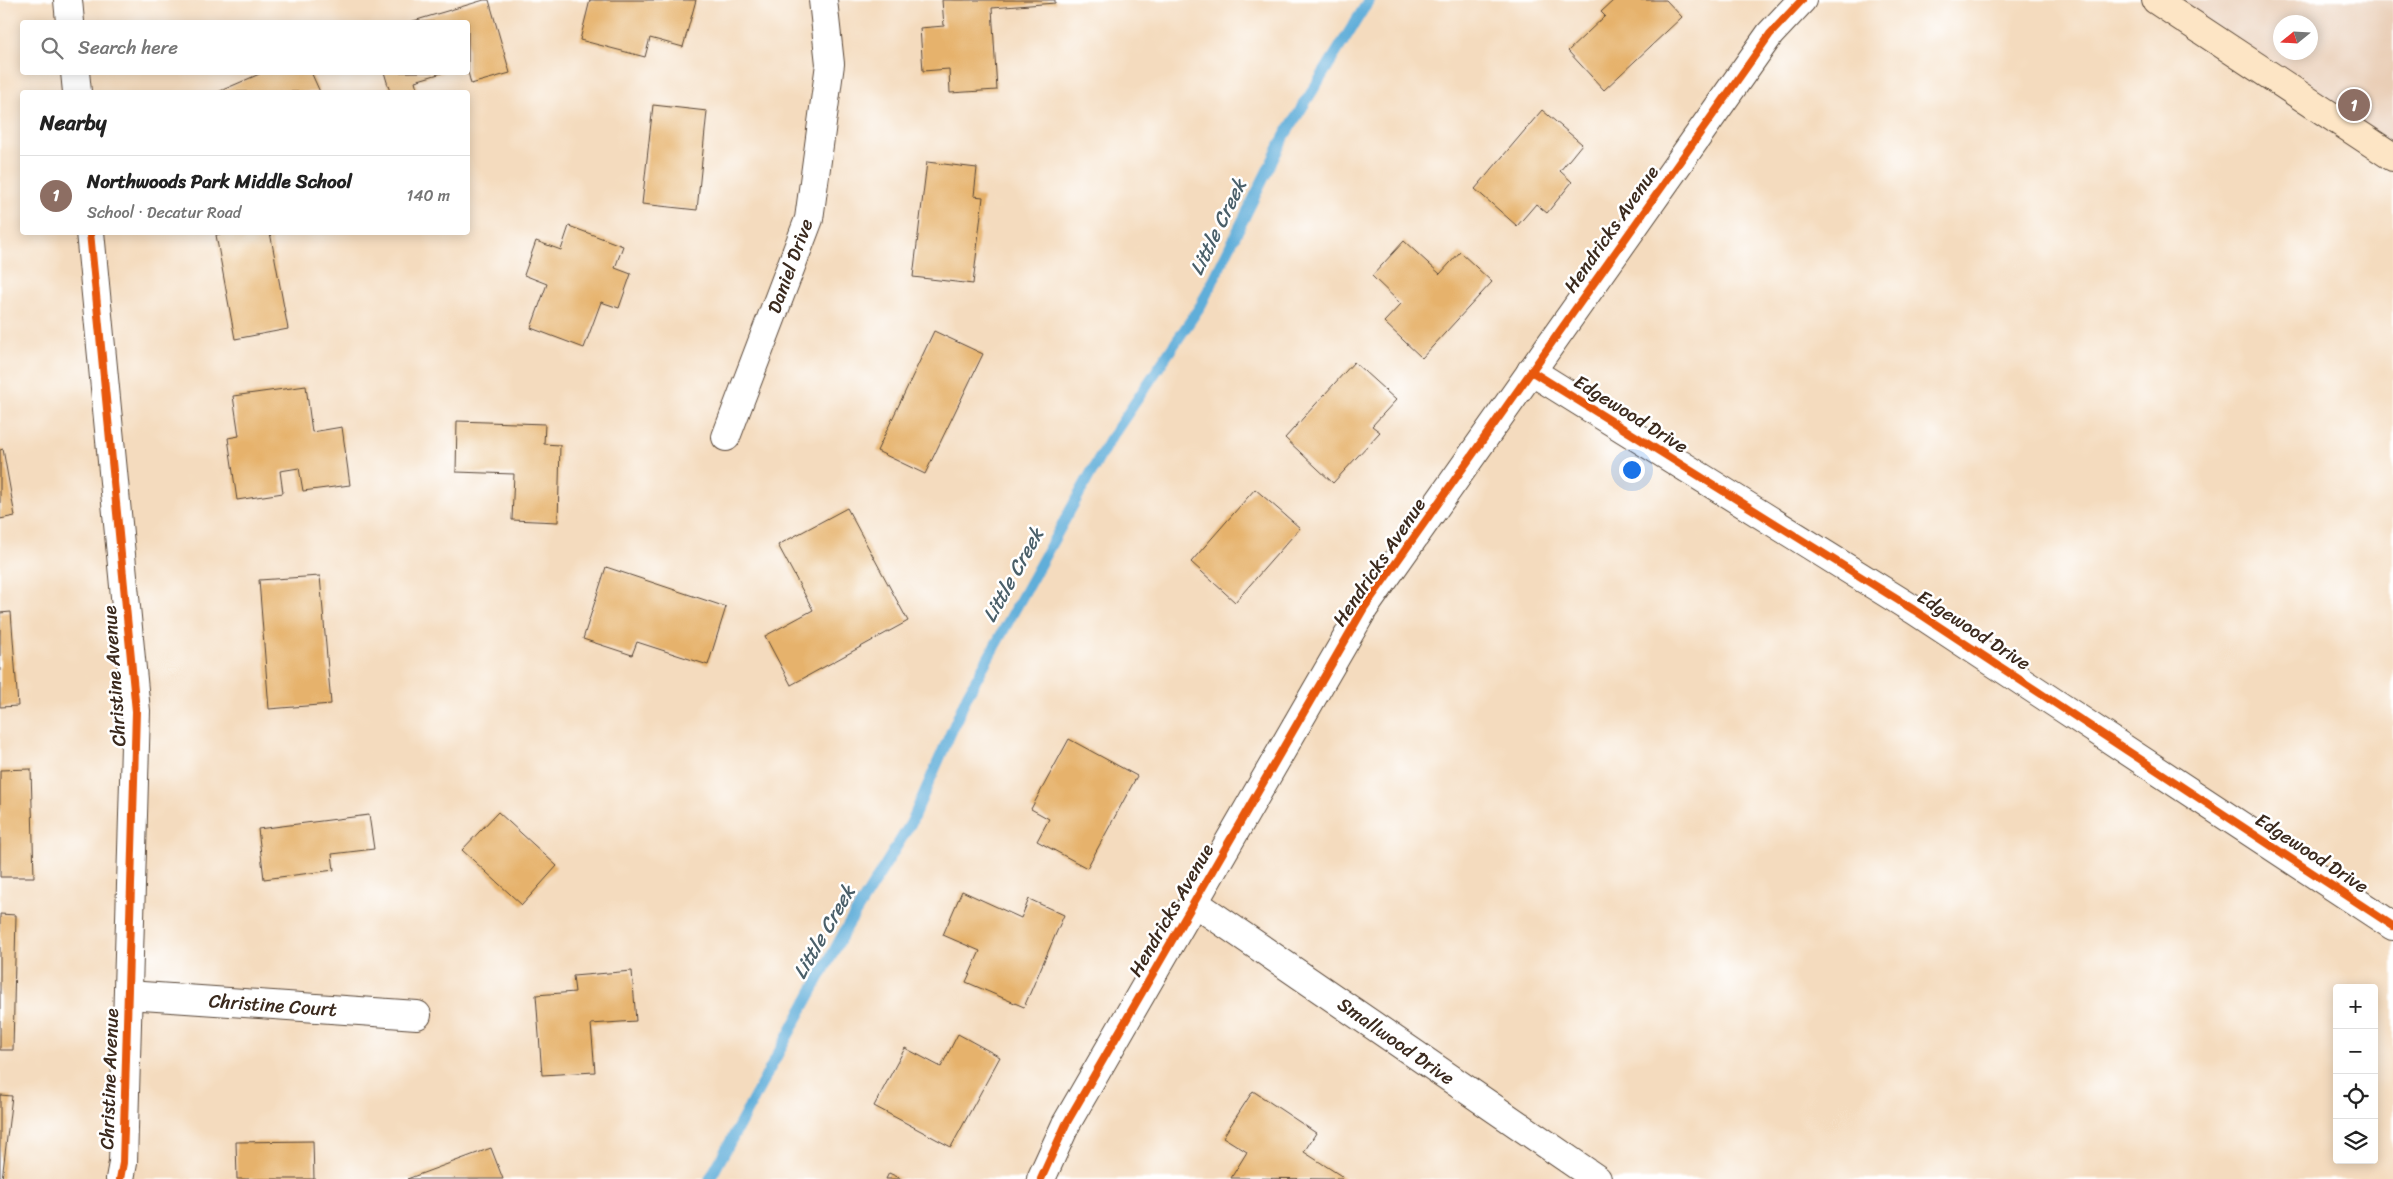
<!DOCTYPE html>
<html lang="en">
<head>
<meta charset="utf-8">
<style>
  body { margin:0; font-family:Sriracha,sans-serif; background:#f2f2f2; color:#222 }
  .controls { position:absolute; right:15px; bottom:15px; display:grid; overflow:hidden; border-radius:5px; box-shadow:0 2px 12px #0003 }
  .controls button { width:45px; height:45px; display:grid; place-items:center; padding:0; border:0; border-bottom:1px solid #e0e0e0; background:#fff; color:#222; font:25px sans-serif }
  .compass { position:absolute; left:2273px; top:15px; width:45px; height:45px; border-radius:50%; background:#fff; box-shadow:0 2px 12px #0003; rotate:252deg }
  .you { position:absolute; left:1631px; top:469px; width:18px; height:18px; margin:-12px; border:4px solid #fff; border-radius:50%; background:#1a73e8; box-shadow:0 0 0 8px #1a73e833 }
  .badge { display:grid; place-items:center; width:32px; height:32px; border-radius:50%; background:#0f766e; color:#fff; font-size:16px; font-weight:700 }
  .pin { position:absolute; translate:-50% -50%; border:2px solid #fff; box-shadow:0 1px 5px #0006 }
  .list { margin:0; padding:0; list-style:none }
  h2 { display:flex; justify-content:space-between; align-items:center; height:65px; margin:0; padding:0 20px; font-size:21px }
  h2 small { font-size:16px; font-weight:400; color:#767676 }
  .list li { display:grid; grid-template-columns:32px 1fr auto; gap:15px; align-items:center; box-sizing:border-box; height:80px; padding:0 20px; border-top:1px solid #e0e0e0 }
  .list b { display:block; font-size:19px; white-space:nowrap }
  .list p { margin:0; font-size:16px; white-space:nowrap; color:#767676 }
  .list em { font-size:16px; font-style:normal; color:#767676 }
  .icon { flex:none; width:28px; height:28px; fill:none; stroke:currentColor; stroke-width:2; stroke-linecap:round; stroke-linejoin:round }
  .map { position:relative; flex:none; width:2393px; height:1179px; overflow:hidden }
  .search { position:absolute; background:#fff; box-shadow:0 2px 12px #0003; left:20px; top:20px; width:450px; height:55px; display:flex; align-items:center; gap:12px; box-sizing:border-box; padding:0 18px; border-radius:5px; color:#767676; font-size:19px }
  .panel { position:absolute; background:#fff; box-shadow:0 2px 12px #0003; left:20px; top:90px; width:450px; height:145px; border-radius:5px }
  .map>svg:first-child { display:block }
  .built { fill:#e9ceb6; fill-rule:evenodd }
  .lines { fill:none; stroke-linecap:round; stroke-linejoin:round }
  .stream { stroke:#60aed9; stroke-width:11 }
  .building { fill:#e6b26c }
  .street-casing { stroke:#574536; stroke-width:30 }
  .secondary-casing { stroke:#574536; stroke-width:30 }
  .street { stroke:#fff; stroke-width:28 }
  .secondary { stroke:#fde5c5; stroke-width:28 }
  .cycleway-casing { stroke:#fff; stroke-width:11 }
  .cycleway { stroke:#e8590c; stroke-width:8 }
  .labels { text-anchor:middle; dominant-baseline:central; stroke-width:5; stroke-linejoin:round; paint-order:stroke }
  .street-label { font-size:19px; fill:#3b2a1e; stroke:#fff }
  .water-label { font-size:20px; font-style:italic; fill:#4a5f69; stroke:#fff }
</style>
</head>
<body>
<div class="map">
<svg width="2393" height="1179" viewBox="0 0 2393 1179">
  <rect width="100%" height="100%" fill="#fff"/>
  <filter id="ink" filterUnits="userSpaceOnUse"><feTurbulence type="fractalNoise" baseFrequency=".02" numOctaves="2"/><feDisplacementMap in="SourceGraphic" scale="10" xChannelSelector="R" yChannelSelector="G"/><feConvolveMatrix kernelMatrix="1 2 1 2 8 2 1 2 1" color-interpolation-filters="sRGB"/></filter>
  <filter id="wash" filterUnits="userSpaceOnUse"><feTurbulence type="fractalNoise" baseFrequency=".0096" numOctaves="4" result="noise"/><feDisplacementMap in="SourceGraphic" scale="20" xChannelSelector="R" yChannelSelector="G"/><feGaussianBlur stdDeviation="1.12" result="paint"/><feColorMatrix in="noise" values="0 0 0 0 0 0 0 0 0 0 0 0 0 0 0 0 0 1.4 0 .05"/><feComposite in="paint" operator="in"/></filter>
  <g filter="url(#wash)">
    <rect width="100%" height="100%" fill="#f4dbbe"/>
    <path class="built" d="M2156,0H2393V157ZM2280,22H2310V52H2280Z"/>
    <g class="lines">
      <polyline class="stream" points="710,1179 847,927 911,823 967,696 1107,444 1201,305 1285,135 1369,0"/>
    </g>
    <g id="blocks">
      <g class="building">
        <polygon points="484,0 489,0 510,73 471,84 468,72 468,22 410,22"/>
        <polygon points="590,0 696,0 683,47 650,38 645,57 580,40"/>
        <polygon points="942,0 1055,0 1055,3 992,8 997,90 950,93 949,69 923,71 920,28 944,26"/>
        <polygon points="1614,0 1666,0 1682,17 1604,90 1568,51 1605,16 1601,12"/>
        <polygon points="264,72 311,72 320,92 218,92"/>
        <polygon points="384,72 442,72 442,73 415,81 418,92 390,92"/>
        <polygon points="653,105 707,111 697,210 642,204"/>
        <polygon points="1542,110 1582,144 1560,171 1572,182 1547,213 1536,204 1517,226 1475,189"/>
        <polygon points="927,162 977,168 974,196 983,197 973,284 913,277"/>
        <polygon points="569,226 623,246 615,268 631,274 619,308 601,302 584,348 531,328 547,284 524,275 536,241 561,250"/>
        <polygon points="227,232 270,232 288,329 235,339 216,235"/>
        <polygon points="1404,241 1440,274 1460,252 1492,282 1422,358 1384,322 1401,304 1372,276"/>
        <polygon points="934,331 983,354 925,474 877,451"/>
        <polygon points="1354,362 1396,400 1372,426 1380,432 1333,483 1285,438"/>
        <polygon points="306,386 312,432 342,427 350,485 303,491 299,468 280,471 283,493 237,500 228,438 239,436 233,396"/>
        <polygon points="457,421 545,424 544,444 560,445 558,522 512,520 514,474 456,472"/>
        <polygon points="3,449 15,516 0,519 0,450"/>
        <polygon points="1255,489 1300,528 1235,602 1191,562"/>
        <polygon points="847,508 908,621 791,685 765,636 813,610 778,545"/>
        <polygon points="606,567 726,607 708,665 637,642 632,655 583,639"/>
        <polygon points="320,576 331,704 269,709 259,580"/>
        <polygon points="11,612 18,706 0,707 0,613"/>
        <polygon points="1069,739 1137,776 1087,868 1037,841 1049,819 1031,809"/>
        <polygon points="31,769 34,877 0,877 0,770"/>
        <polygon points="498,812 557,866 522,905 462,850"/>
        <polygon points="369,815 374,849 332,854 334,870 264,879 258,829"/>
        <polygon points="962,891 1021,918 1029,899 1064,915 1024,1007 966,982 980,951 943,935"/>
        <polygon points="0,914 16,915 13,1050 0,1050"/>
        <polygon points="632,971 636,1021 591,1024 595,1072 542,1075 536,995 575,992 573,976"/>
        <polygon points="958,1034 1000,1057 951,1147 874,1106 905,1048 941,1067"/>
        <polygon points="1253,1091 1316,1133 1304,1152 1343,1177 1342,1179 1231,1178 1247,1152 1223,1137"/>
        <polygon points="0,1095 12,1096 2,1179 0,1179"/>
        <polygon points="313,1141 314,1179 237,1179 236,1142"/>
        <polygon points="491,1148 503,1179 407,1179"/>
        <polygon points="889,1173 902,1179 886,1179"/>
      </g>
    </g>
  </g>
  <g filter="url(#ink)">
    <use href="#blocks" fill-opacity="0" stroke="#574536" stroke-width="1"/>
    <g class="lines">
      <defs>
        <g id="street">
          <polyline points="68,0 70,22"/>
          <polyline points="75,72 77,92"/>
          <polyline points="90,232 136,711 123,1163 120,1179"/>
          <polyline points="1531,371 1914,610 2393,926"/>
          <polyline points="726,437 809,219 830,64 823,0"/>
          <polyline points="1195,903 1597,1179"/>
          <polyline points="128,995 417,1015"/>
          <polyline points="1041,1179 1066,1124 1364,608 1770,34 1802,0"/>
        </g>
        <polyline id="secondary" points="2156,0 2393,157"/>
      </defs>
      <use href="#street" class="street-casing"/>
      <use href="#secondary" class="secondary-casing"/>
      <use href="#street" class="street"/>
      <use href="#secondary" class="secondary"/>
      <defs>
        <g id="cycleway">
          <polyline points="90,232 136,711 123,1163 120,1179"/>
          <polyline points="1531,371 1914,610 2393,926"/>
          <polyline points="1041,1179 1066,1124 1364,608 1770,34 1802,0"/>
        </g>
      </defs>
      <use href="#cycleway" class="cycleway-casing"/>
      <use href="#cycleway" class="cycleway"/>
    </g>
  </g>
  <g class="labels">
    <g class="street-label">
      <text transform="translate(1611 229) rotate(-55)">Hendricks Avenue</text>
      <text transform="translate(790 266) rotate(-70)">Daniel Drive</text>
      <text transform="translate(1631 414) rotate(32)">Edgewood Drive</text>
      <text transform="translate(1379 562) rotate(-56)">Hendricks Avenue</text>
      <text transform="translate(1974 630) rotate(33)">Edgewood Drive</text>
      <text transform="translate(114 676) rotate(-94)">Christine Avenue</text>
      <text transform="translate(2312 853) rotate(33)">Edgewood Drive</text>
      <text transform="translate(1171 910) rotate(-60)">Hendricks Avenue</text>
      <text transform="translate(273 1005) rotate(4)">Christine Court</text>
      <text transform="translate(1396 1041) rotate(35)">Smallwood Drive</text>
      <text transform="translate(109 1079) rotate(-88)">Christine Avenue</text>
    </g>
    <g class="water-label">
      <text transform="translate(1218 227) rotate(-64)">Little Creek</text>
      <text transform="translate(1013 575) rotate(-61)">Little Creek</text>
      <text transform="translate(824 932) rotate(-60)">Little Creek</text>
    </g>
  </g>
</svg>
<div class="controls">
<button>+</button>
<button>−</button>
<button><svg class="icon" aria-label="locate" viewBox="0 0 24 24"><circle cx="12" cy="12" r="6"/><path d="M12 2v4M12 18v4M2 12h4M18 12h4"/></svg></button>
<button><svg class="icon" aria-label="layers" viewBox="0 0 24 24"><path d="M12 4l9 5-9 5-9-5zM3 14l9 5 9-5"/></svg></button>
</div>
<svg class="compass" viewBox="-18 -18 36 36"><path d="M0-13l5 13h-10z" fill="#e53935"/><path d="M0 13l5-13h-10z" fill="#767676"/></svg>
<div class="you"></div>
<div class="pin badge" style="left:2354px;top:105px;background:#8d6e63">1</div>
<div class="search"><svg class="icon" aria-label="search" viewBox="0 0 24 24"><circle cx="10" cy="10" r="6"/><path d="M15 15l6 6"/></svg>Search here</div>
<section class="panel">
<h2>Nearby<small></small></h2>
<ul class="list">
<li><span class="badge" style="background:#8d6e63">1</span><div><b>Northwoods Park Middle School</b><p>School · Decatur Road</p></div><em>140 m</em></li>
</ul>
</section>
</div>
</body>
</html>
